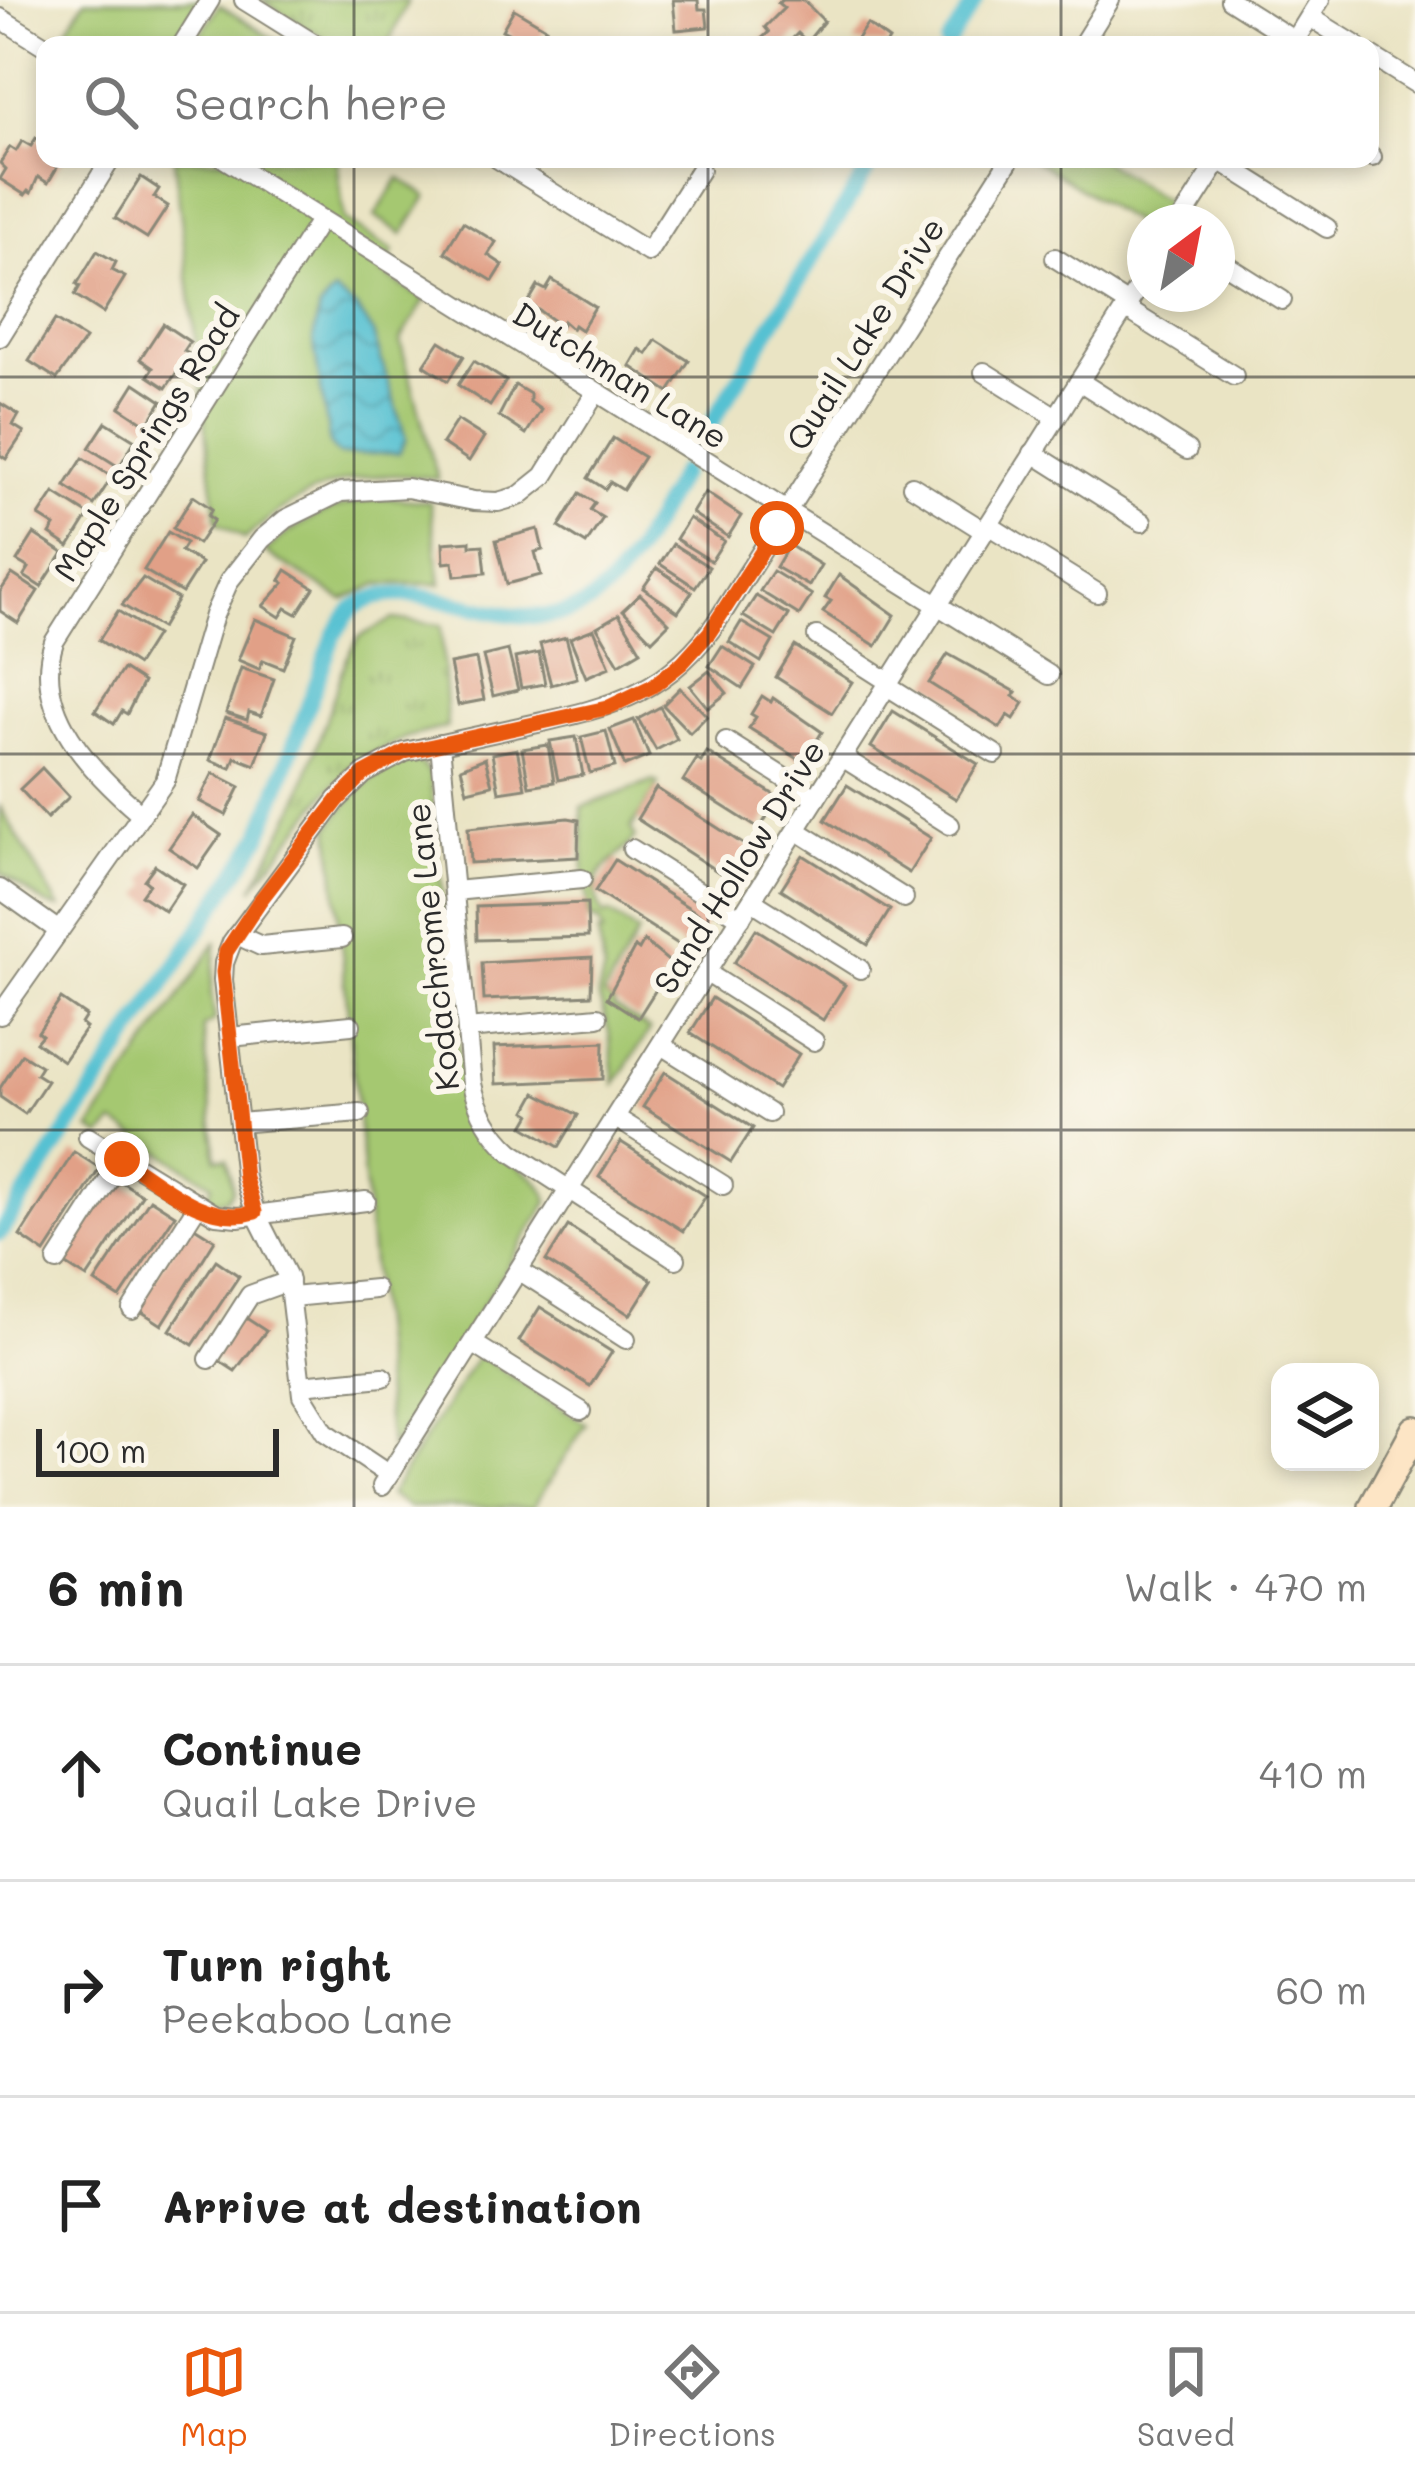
<!DOCTYPE html>
<html lang="en">
<head>
<meta charset="utf-8">
<style>
  body { margin:0; font-family:Mali,sans-serif; background:#f2f2f2; color:#222 }
  .controls { position:absolute; right:36px; bottom:36px; display:grid; overflow:hidden; border-radius:24px; box-shadow:0 6px 18px #0003 }
  .controls button { width:108px; height:108px; display:grid; place-items:center; padding:0; border:0; border-bottom:3px solid #e0e0e0; background:#fff; color:#222; font:60px sans-serif }
  .compass { position:absolute; left:1127px; top:204px; width:108px; height:108px; border-radius:50%; background:#fff; box-shadow:0 6px 18px #0003; rotate:32deg }
  .scale { position:absolute; left:36px; bottom:30px; width:243px; box-sizing:border-box; padding-left:12px; border:6px solid #2b2b2b; border-top:0; font-size:33px; line-height:42px; white-space:nowrap; color:#2b2b2b; -webkit-text-stroke:9px #fbf7ec; paint-order:stroke }
  .stop { position:absolute; width:36px; height:36px; margin:-27px; border:9px solid #ea580c; border-radius:50%; background:#fff }
  .stop.end { background:#ea580c; border-color:#fff; box-shadow:0 3px 12px #0008 }
  .list { margin:0; padding:0; list-style:none }
  h2 { display:flex; justify-content:space-between; align-items:center; height:156px; margin:0; padding:0 48px; font-size:51px }
  h2 small { font-size:39px; font-weight:400; color:#767676 }
  .list li { display:grid; grid-template-columns:78px 1fr auto; gap:36px; align-items:center; box-sizing:border-box; height:216px; padding:0 48px; border-top:3px solid #e0e0e0 }
  .list b { display:block; font-size:45px; white-space:nowrap }
  .list p { margin:0; font-size:39px; white-space:nowrap; color:#767676 }
  .list em { font-size:39px; font-style:normal; color:#767676 }
  .icon { flex:none; width:66px; height:66px; fill:none; stroke:currentColor; stroke-width:2; stroke-linecap:round; stroke-linejoin:round }
  .map { position:relative; flex:none; width:1415px; height:1507px; overflow:hidden }
  .search { position:absolute; background:#fff; box-shadow:0 6px 18px #0003; left:36px; right:36px; top:36px; height:132px; display:flex; align-items:center; gap:30px; box-sizing:border-box; padding:0 42px; border-radius:24px; color:#767676; font-size:45px }
  .sheet { height:804px; background:#fff }
  nav { display:flex; justify-content:space-around; align-items:center; box-sizing:border-box; height:168px; border-top:3px solid #e0e0e0; background:#fff; font-size:33px; color:#767676 }
  nav a { display:grid; justify-items:center; gap:6px }
  nav .on { color:#ea580c }
  .map>svg:first-child { display:block }
  .grass { fill:url(#grass-tufts); stroke:#687a4e; stroke-width:3 }
  .park { fill:#a5c871; stroke:#687a4e; stroke-width:3 }
  .water { fill:url(#water-waves); stroke:#41767e; stroke-width:3 }
  .lines { fill:none; stroke-linecap:round; stroke-linejoin:round }
  .canal { stroke:#57c1d2; stroke-width:16 }
  .building { fill:#e1a087 }
  .street-casing { stroke:#8a8878; stroke-width:22 }
  .secondary-casing { stroke:#8a8878; stroke-width:32 }
  .street { stroke:#fff; stroke-width:18 }
  .secondary { stroke:#fde5c5; stroke-width:27 }
  .route { stroke:#ea580c; stroke-width:15 }
  .grid { fill:none; stroke:#2b2b2b; stroke-width:3; stroke-opacity:0.55 }
  .labels { text-anchor:middle; dominant-baseline:central; stroke-width:12; stroke-linejoin:round; paint-order:stroke }
  .street-label { font-size:33px; fill:#2b2b2b; stroke:#fbf7ec }
</style>
</head>
<body>
<div class="map">
<svg width="1415" height="1507" viewBox="0 0 1415 1507">
  <defs>
    <pattern id="grass-tufts" width="24" height="20" patternUnits="userSpaceOnUse" patternTransform="scale(3)"><rect width="24" height="20" fill="#a5c871"/><path d="M3 7l-1-3M5 7V3M7 7l1-3M15 17l-1-3M17 17v-4M19 17l1-3" fill="none" stroke="#87a35d"/></pattern>
    <pattern id="water-waves" width="16" height="10" patternUnits="userSpaceOnUse" patternTransform="scale(3)"><rect width="16" height="10" fill="#57c1d2"/><path d="M0 5q4-4 8 0t8 0" fill="none" stroke="#489dab"/></pattern>
  </defs>
  <rect width="100%" height="100%" fill="#fbf7ec"/>
  <filter id="ink" filterUnits="userSpaceOnUse"><feTurbulence type="fractalNoise" baseFrequency=".00833" numOctaves="2"/><feDisplacementMap in="SourceGraphic" scale="24" xChannelSelector="R" yChannelSelector="G"/><feConvolveMatrix kernelMatrix="1 2 1 2 8 2 1 2 1" color-interpolation-filters="sRGB"/></filter>
  <filter id="wash" filterUnits="userSpaceOnUse"><feTurbulence type="fractalNoise" baseFrequency=".004" numOctaves="4" result="noise"/><feDisplacementMap in="SourceGraphic" scale="48" xChannelSelector="R" yChannelSelector="G"/><feGaussianBlur stdDeviation="2.7" result="paint"/><feColorMatrix in="noise" values="0 0 0 0 0 0 0 0 0 0 0 0 0 0 0 0 0 1.4 0 .05"/><feComposite in="paint" operator="in"/></filter>
  <g filter="url(#wash)">
    <rect width="100%" height="100%" fill="#eae4c4"/>
    <g class="grass">
      <polygon points="261,0 408,0 388,45 333,43"/>
      <polygon points="393,619 441,625 447,727 407,737 359,760 328,791 252,889 296,806 347,658 359,637"/>
    </g>
    <g class="park">
      <polygon points="85,0 200,0 173,45 65,45 59,41"/>
      <polygon points="219,5 224,8 283,45 194,45"/>
      <path d="M174,159H337L344,220L394,251L381,273L425,300L400,341L438,479C362,466 300,487 245,539L217,522Z"/>
      <polygon points="1034,159 1100,159 1171,205 1160,222 1145,222 1145,230"/>
      <polygon points="399,178 427,196 403,234 375,216"/>
      <path d="M392,498L430,502L441,584H378L343,600L265,552C303,517 341,501 392,498Z"/>
      <path d="M411,761L422,764L430,774L464,1100C470,1115 476,1131 487,1143C504,1163 546,1175 548,1202L416,1412L390,1448L330,827C351,795 374,771 411,761Z"/>
      <path d="M654,781L659,784L631,828L635,837C613,869 579,870 604,916L608,913L638,933L604,995L614,1004L613,1007L650,1030L615,1084L609,1031L598,995L604,971L598,933H603L598,920H590L584,877L582,807Z"/>
      <polygon points="0,807 60,908 47,905 0,872"/>
      <polygon points="217,941 211,993 215,1020 203,1027 216,1158 227,1159 233,1189 227,1199 215,1201 208,1197 212,1184 114,1123 102,1136 90,1129"/>
      <polygon points="478,1355 586,1424 533,1507 408,1507 389,1495"/>
    </g>
    <polygon class="water" points="334,292 358,309 373,333 406,439 399,453 339,455 330,445 313,339 319,309"/>
    <g class="lines">
      <g class="canal">
        <polyline points="947,45 976,0"/>
        <polyline points="706,432 874,159"/>
        <path d="M0,1233L260,837L334,635C341,625 347,612 357,606C419,565 528,654 598,596C635,566 657,513 681,473"/>
      </g>
    </g>
    <g id="blocks">
      <g class="building">
        <polygon points="673,0 698,0 699,9 706,9 708,27 676,30"/>
        <polygon points="782,0 803,0 824,21 807,42 798,33 786,45 767,45 761,39 769,32 765,27 784,8 778,3"/>
        <polygon points="514,9 546,28 536,45 519,39 516,45 506,45 512,35 502,30"/>
        <polygon points="867,24 889,40 886,45 854,43"/>
        <polygon points="36,138 45,143 45,159 62,159 48,183 38,177 31,193 28,191 25,195 0,179 6,169 0,163 10,147 16,151 22,141 31,146"/>
        <polygon points="141,177 159,189 154,197 168,206 147,238 115,218"/>
        <polygon points="463,222 496,242 488,255 503,265 493,281 445,252"/>
        <polygon points="97,251 116,262 112,270 125,277 103,313 75,295 80,286 77,284"/>
        <polygon points="552,280 595,307 581,330 574,325 572,329 563,321 561,326 528,303 538,286 546,290"/>
        <polygon points="55,320 85,339 57,379 29,361"/>
        <polygon points="163,324 190,342 184,351 189,354 166,388 148,376 153,368 140,359"/>
        <polygon points="656,340 689,361 669,392 630,366 640,349 647,354"/>
        <polygon points="440,341 464,356 448,381 424,365"/>
        <polygon points="474,361 506,381 490,406 458,385"/>
        <polygon points="135,383 162,401 147,425 120,407"/>
        <polygon points="515,385 530,394 530,402 541,410 526,434 499,416"/>
        <polygon points="0,403 19,415 13,425 24,432 6,459 0,455"/>
        <polygon points="457,420 484,437 469,461 442,443"/>
        <polygon points="106,422 135,440 119,467 89,448"/>
        <polygon points="613,438 644,457 623,490 610,482 605,489 588,478"/>
        <polygon points="83,458 112,477 94,505 65,486"/>
        <polygon points="705,492 741,516 728,537 692,513"/>
        <polygon points="54,493 89,515 69,547 50,534 55,526 39,516"/>
        <polygon points="580,493 595,503 590,510 603,518 586,544 559,527"/>
        <polygon points="193,496 212,509 208,516 214,520 198,544 173,528"/>
        <polygon points="689,518 724,541 711,561 676,539"/>
        <polygon points="538,529 543,550 535,552 541,575 507,584 496,540"/>
        <polygon points="168,532 186,543 181,551 201,563 182,593 144,570"/>
        <polygon points="34,534 63,553 41,587 24,576 29,568 17,561"/>
        <polygon points="470,541 470,546 483,545 486,573 455,576 453,562 444,563 443,543"/>
        <polygon points="673,544 709,567 695,587 660,564"/>
        <polygon points="789,545 821,565 809,586 776,567"/>
        <polygon points="657,568 692,592 678,612 643,588"/>
        <polygon points="286,570 314,588 297,614 286,608 280,617 263,606 284,583 280,580"/>
        <polygon points="773,571 812,595 799,615 760,591"/>
        <polygon points="12,574 38,591 18,623 0,611 0,592"/>
        <polygon points="839,575 895,615 876,646 823,612 831,601 825,598"/>
        <polygon points="143,578 178,599 161,628 122,605"/>
        <polygon points="640,594 669,623 652,640 623,610"/>
        <polygon points="756,596 789,615 776,636 743,616"/>
        <polygon points="118,611 156,635 137,665 99,640"/>
        <polygon points="619,614 641,651 619,664 597,627"/>
        <polygon points="255,619 296,636 283,668 263,660 259,669 238,660"/>
        <polygon points="741,622 773,641 761,662 729,642"/>
        <polygon points="594,629 610,667 586,677 570,638"/>
        <polygon points="566,637 577,678 551,685 540,644"/>
        <polygon points="722,646 755,667 742,688 709,666"/>
        <polygon points="795,646 852,682 832,713 776,677"/>
        <polygon points="508,650 518,690 493,696 483,656"/>
        <polygon points="539,653 545,684 521,688 515,658"/>
        <polygon points="948,654 1016,692 1013,696 1024,703 1014,719 1008,715 1000,728 929,683"/>
        <polygon points="476,659 484,700 458,705 450,664"/>
        <polygon points="241,668 274,679 261,716 249,712 247,720 226,713"/>
        <polygon points="123,669 143,682 127,714 122,711 114,724 95,711"/>
        <polygon points="709,671 727,693 708,708 690,686"/>
        <polygon points="680,688 707,716 690,733 663,705"/>
        <polygon points="762,696 771,702 773,698 822,732 803,762 749,728 756,717 751,714"/>
        <polygon points="660,707 677,739 656,750 638,719"/>
        <polygon points="893,711 978,764 956,799 871,747"/>
        <polygon points="225,718 267,732 255,765 235,757 231,768 210,760"/>
        <polygon points="634,720 649,756 625,766 610,729"/>
        <polygon points="606,731 615,767 590,773 581,737"/>
        <polygon points="576,737 583,775 558,780 550,741"/>
        <polygon points="548,745 554,782 529,786 522,749"/>
        <polygon points="517,749 525,788 499,792 492,754"/>
        <polygon points="707,752 779,798 759,829 683,781 697,759 701,762"/>
        <polygon points="485,758 492,785 467,791 461,768"/>
        <polygon points="42,768 69,797 47,818 20,789"/>
        <polygon points="213,773 240,787 226,815 199,801"/>
        <polygon points="847,785 931,838 909,873 825,820"/>
        <polygon points="656,788 749,848 729,879 637,819"/>
        <polygon points="192,815 221,835 198,868 169,848"/>
        <polygon points="568,818 579,820 578,857 470,863 468,828"/>
        <polygon points="803,855 890,910 868,945 781,889"/>
        <polygon points="615,860 708,920 689,951 595,891"/>
        <polygon points="155,865 183,884 165,911 141,895 149,884 144,880"/>
        <polygon points="587,903 588,937 477,940 476,907"/>
        <polygon points="756,929 845,985 823,1020 734,963"/>
        <polygon points="644,941 672,964 638,1018 607,998 635,947 639,950"/>
        <polygon points="592,957 591,995 484,1000 482,963"/>
        <polygon points="712,998 799,1054 777,1089 690,1033"/>
        <polygon points="61,999 86,1016 81,1024 86,1028 63,1061 36,1042 42,1035 38,1032"/>
        <polygon points="604,1042 603,1079 496,1084 494,1047"/>
        <polygon points="22,1054 41,1066 36,1074 47,1081 25,1114 0,1097 0,1088"/>
        <polygon points="665,1072 753,1128 731,1162 643,1107"/>
        <polygon points="536,1093 578,1115 559,1147 524,1126 531,1114 526,1111"/>
        <polygon points="621,1142 706,1196 683,1231 599,1177"/>
        <polygon points="74,1152 100,1168 45,1253 20,1236"/>
        <polygon points="117,1179 142,1195 87,1278 62,1262"/>
        <polygon points="150,1199 175,1215 120,1298 95,1282"/>
        <polygon points="188,1223 215,1240 162,1325 136,1308"/>
        <polygon points="568,1226 652,1280 630,1315 546,1261"/>
        <polygon points="216,1260 239,1276 193,1345 170,1330"/>
        <polygon points="540,1307 612,1352 590,1386 519,1341"/>
        <polygon points="240,1314 266,1331 235,1371 212,1356"/>
      </g>
    </g>
  </g>
  <g filter="url(#ink)">
    <use href="#blocks" fill-opacity="0" stroke="#8a8878" stroke-width="3"/>
    <g class="lines">
      <defs>
        <g id="street">
          <polyline points="244,0 316,45"/>
          <polyline points="1230,0 1295,41"/>
          <polyline points="1310,17 1355,45"/>
          <polyline points="0,18 45,46"/>
          <polyline points="182,45 210,0"/>
          <polyline points="1082,45 1110,0"/>
          <polyline points="1292,45 1320,0"/>
          <polyline points="1370,55 1415,83"/>
          <polyline points="1370,155 1372,157"/>
          <polyline points="225,159 1049,675"/>
          <polyline points="498,159 648,252 700,170"/>
          <polyline points="1219,160 1327,228"/>
          <polyline points="1180,222 1220,159"/>
          <polyline points="1055,258 1128,304"/>
          <polyline points="1217,259 1282,300"/>
          <polyline points="1125,308 1234,376"/>
          <polyline points="0,337 111,159"/>
          <polyline points="984,372 1056,417"/>
          <polyline points="1079,381 1187,450"/>
          <polyline points="1033,453 1142,522"/>
          <polyline points="912,486 984,531"/>
          <polyline points="988,525 1097,593"/>
          <polyline points="817,636 889,682"/>
          <polyline points="887,686 995,754"/>
          <polyline points="726,741 816,798"/>
          <path d="M440,744L472,1084C478,1112 490,1133 511,1152L676,1259"/>
          <polyline points="842,757 950,825"/>
          <path d="M141,814C92,772 31,711 54,642L320,220"/>
          <polyline points="796,830 904,898"/>
          <polyline points="632,849 741,918"/>
          <polyline points="0,889 59,931"/>
          <polyline points="454,891 582,879"/>
          <polyline points="752,901 860,969"/>
          <polyline points="237,935 261,946 342,938"/>
          <polyline points="707,973 814,1041"/>
          <polyline points="0,1015 165,781 214,615 229,581 262,539 286,519 341,492 407,488 474,501 498,502 519,496 544,476 595,394"/>
          <polyline points="467,1029 598,1017"/>
          <polyline points="230,1037 351,1025"/>
          <polyline points="661,1045 769,1113"/>
          <polyline points="616,1118 723,1185"/>
          <polyline points="239,1123 360,1113"/>
          <polyline points="88,1137 216,1215 238,1217 366,1201"/>
          <polyline points="57,1261 122,1159"/>
          <polyline points="520,1271 626,1339"/>
          <polyline points="292,1297 375,1289"/>
          <polyline points="132,1309 197,1206"/>
          <polyline points="474,1344 581,1411"/>
          <polyline points="209,1359 250,1295 289,1281"/>
          <polyline points="301,1385 383,1377"/>
          <path d="M389,1475L325,1432L302,1395L288,1277L255,1212L245,1178L223,980L224,963L232,942L337,800L364,774L405,752C448,743 490,733 533,724C616,706 670,692 720,617L1010,159"/>
          <polyline points="382,1486 1145,277"/>
        </g>
        <polyline id="secondary" points="1373,1507 1415,1430"/>
      </defs>
      <use href="#street" class="street-casing"/>
      <use href="#secondary" class="secondary-casing"/>
      <use href="#street" class="street"/>
      <use href="#secondary" class="secondary"/>
    </g>
  </g>
  <g class="lines" filter="url(#ink)">
    <path class="route" d="M122,1159C162,1184 206,1227 255,1212L245,1178L223,972L226,952L259,902L338,800L364,774L405,752L607,708L653,686L682,663L709,633L777,528"/>
  </g>
  <path class="grid" d="M354,0V45M708,0V45M1061,0V45M354,159V1507M708,159V1507M1061,159V1507M0,377H1415M0,754H1415M0,1130H1415"/>
  <g class="labels">
    <g class="street-label">
      <text transform="translate(864 333) rotate(-58)">Quail Lake Drive</text>
      <text transform="translate(621 374) rotate(32)">Dutchman Lane</text>
      <text transform="translate(145 442) rotate(-58)">Maple Springs Road</text>
      <text transform="translate(738 866) rotate(-58)">Sand Hollow Drive</text>
      <text transform="translate(431 947) rotate(-96)">Kodachrome Lane</text>
    </g>
  </g>
</svg>
<div class="controls">
<button><svg class="icon" aria-label="layers" viewBox="0 0 24 24"><path d="M12 4l9 5-9 5-9-5zM3 14l9 5 9-5"/></svg></button>
</div>
<svg class="compass" viewBox="-18 -18 36 36"><path d="M0-13l5 13h-10z" fill="#e53935"/><path d="M0 13l5-13h-10z" fill="#767676"/></svg>
<div class="scale">100 m</div>
<div class="stop" style="left:777px;top:528px"></div>
<div class="stop end" style="left:122px;top:1159px"></div>
<div class="search"><svg class="icon" aria-label="search" viewBox="0 0 24 24"><circle cx="10" cy="10" r="6"/><path d="M15 15l6 6"/></svg>Search here</div>
</div>
<section class="sheet">
<h2>6 min<small>Walk · 470 m</small></h2>
<ul class="list">
<li><svg class="icon" aria-label="ahead" viewBox="0 0 24 24"><path d="M12 20V5M6 11l6-6 6 6"/></svg><div><b>Continue</b><p>Quail Lake Drive</p></div><em>410 m</em></li>
<li><svg class="icon" aria-label="right" viewBox="0 0 24 24"><path d="M7 20v-9h11M14 6l5 5-5 5"/></svg><div><b>Turn right</b><p>Peekaboo Lane</p></div><em>60 m</em></li>
<li><svg class="icon" aria-label="arrive" viewBox="0 0 24 24"><path d="M6 21V4h12l-3 4 3 4H6"/></svg><div><b>Arrive at destination</b></div></li>
</ul>
</section>
<nav>
<a class="on"><svg class="icon" aria-label="map" viewBox="0 0 24 24"><path d="M3 6l6-2 6 2 6-2v14l-6 2-6-2-6 2zM9 4v14M15 6v14"/></svg>Map</a>
<a><svg class="icon" aria-label="directions" viewBox="0 0 24 24"><path d="M12 3l9 9-9 9-9-9zM9 14v-3h6M13 9l2 2-2 2"/></svg>Directions</a>
<a><svg class="icon" aria-label="saved" viewBox="0 0 24 24"><path d="M7 4h10v16l-5-4-5 4z"/></svg>Saved</a>
</nav>
</body>
</html>
